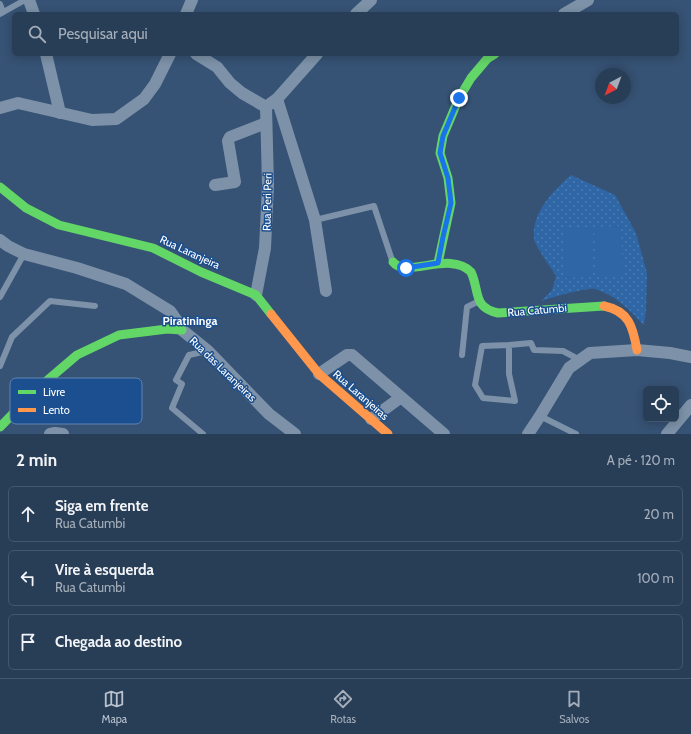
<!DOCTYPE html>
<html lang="pt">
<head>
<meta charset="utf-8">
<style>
  body { margin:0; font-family:Cabin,sans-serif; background:#30455d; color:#f1f3f6 }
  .controls { position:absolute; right:12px; bottom:12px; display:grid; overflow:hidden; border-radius:6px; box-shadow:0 2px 10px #0003 }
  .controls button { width:36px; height:36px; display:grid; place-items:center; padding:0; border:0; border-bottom:1px solid #44576d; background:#283e57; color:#f1f3f6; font:20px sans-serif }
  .compass { position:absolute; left:595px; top:68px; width:36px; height:36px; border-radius:50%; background:#283e57; box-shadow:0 2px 10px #0003; rotate:221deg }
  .stop { position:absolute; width:12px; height:12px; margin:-9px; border:3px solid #1a73e8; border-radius:50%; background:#fff }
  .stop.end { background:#1a73e8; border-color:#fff; box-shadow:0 1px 4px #0008 }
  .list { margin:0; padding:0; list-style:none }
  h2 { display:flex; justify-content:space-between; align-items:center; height:52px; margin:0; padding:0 16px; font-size:17px }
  h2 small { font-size:13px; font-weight:400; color:#a5aeba }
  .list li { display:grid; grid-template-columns:26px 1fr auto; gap:12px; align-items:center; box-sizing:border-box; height:56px; margin:0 8px 8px; padding:0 8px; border:1px solid #44576d; border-radius:6px }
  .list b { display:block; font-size:15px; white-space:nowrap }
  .list p { margin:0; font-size:13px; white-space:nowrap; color:#a5aeba }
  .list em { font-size:13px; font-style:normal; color:#a5aeba }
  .icon { flex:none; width:22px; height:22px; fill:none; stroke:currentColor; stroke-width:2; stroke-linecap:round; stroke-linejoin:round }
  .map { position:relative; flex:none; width:691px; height:434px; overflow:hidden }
  .search { position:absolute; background:#283e57; box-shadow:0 2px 10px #0003; left:12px; right:12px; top:12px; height:44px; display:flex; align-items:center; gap:10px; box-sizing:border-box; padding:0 14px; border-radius:6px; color:#a5aeba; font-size:15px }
  .sheet { height:244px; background:#283e57 }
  nav { display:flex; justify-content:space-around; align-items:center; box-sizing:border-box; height:56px; border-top:1px solid #44576d; background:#283e57; font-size:11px; color:#a5aeba }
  nav a { display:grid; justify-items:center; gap:2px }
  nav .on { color:#b9c2ce }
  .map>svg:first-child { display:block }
  .grass { fill:url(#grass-dots) }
  .garden { fill:#2f66a5 }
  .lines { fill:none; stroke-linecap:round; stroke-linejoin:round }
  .lane { stroke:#7d92a8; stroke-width:6 }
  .street { stroke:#7d92a8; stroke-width:12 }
  .fast { stroke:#63d668; stroke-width:9 }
  .slow { stroke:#ff974d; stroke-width:9 }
  .route { stroke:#1a73e8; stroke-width:5 }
  .labels { text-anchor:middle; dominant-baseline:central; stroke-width:3; stroke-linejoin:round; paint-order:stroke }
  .street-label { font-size:11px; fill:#fff; stroke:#1b4f8f }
  .neighbourhood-label { font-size:12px; font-weight:bold; fill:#fff; stroke:#1b4f8f }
  .key { fill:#1b4f8f; stroke:#5f84b1; stroke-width:1 }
  .key-label { font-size:11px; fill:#fff }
</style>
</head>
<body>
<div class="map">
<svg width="691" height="434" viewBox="0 0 691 434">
  <defs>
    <pattern id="grass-dots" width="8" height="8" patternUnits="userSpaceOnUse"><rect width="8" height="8" fill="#2f66a5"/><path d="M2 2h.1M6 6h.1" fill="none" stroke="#4e7db2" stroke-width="1.8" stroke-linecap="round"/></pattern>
  </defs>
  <rect width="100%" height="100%" fill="#365274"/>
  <path class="grass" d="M571,175L615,195L636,233L647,273L646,311L644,325C630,311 616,295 595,289C588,287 550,298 541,301L552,290L556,276C552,269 535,246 534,239C531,213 553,191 571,175Z"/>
  <g class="garden">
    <polygon points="621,226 623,275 596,275 594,227"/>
    <polygon points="591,228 592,277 565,278 564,229"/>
  </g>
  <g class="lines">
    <g class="lane">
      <polyline points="0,4 3,12"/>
      <polyline points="0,14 25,0"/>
      <polyline points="315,220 374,206 392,260"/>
      <polyline points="0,297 24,254"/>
      <polyline points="509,345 482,346 475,385 483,398 515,401 509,374 509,345 531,343 534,350 563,351 580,360"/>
      <polyline points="462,355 467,307 479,301"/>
      <polyline points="0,366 12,337 50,301 95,306"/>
      <polyline points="540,416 576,434"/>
      <polyline points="203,434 172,408 182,384 176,380 189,355 207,351"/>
    </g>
    <g class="street">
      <polyline points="29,0 34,14"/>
      <polyline points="186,14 192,0"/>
      <polyline points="356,14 371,0"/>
      <polyline points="564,14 588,0"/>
      <polyline points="46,54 60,113"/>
      <polyline points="196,54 217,67 230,83 242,93 266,107"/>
      <polyline points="277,99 315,220 326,291"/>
      <polyline points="270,104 277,99 317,54"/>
      <polyline points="0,108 18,103 92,120 116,119 144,99 155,84 170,54"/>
      <polyline points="215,185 235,182 228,141 230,137 266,123"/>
      <polyline points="0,240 8,246 24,254 77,268 126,284 170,311 177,321 182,330 208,351 269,414 295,434"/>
      <polyline points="256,295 265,248 268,185 266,107"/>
      <polyline points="319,374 347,355 352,355 444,434"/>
      <polyline points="371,419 400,398"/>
      <polyline points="50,434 55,433 63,434"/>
      <polyline points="528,434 540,416 569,368 590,353 637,350 670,353 691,357"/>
      <polyline points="667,434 691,405"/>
    </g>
    <g class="fast">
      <polyline points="0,187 26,208 59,225 153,248 201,272 256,295 271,314"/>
      <path d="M393,262C406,279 450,250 471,272C480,291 472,307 498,313L604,306"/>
      <polyline points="438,263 451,203 448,178 440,153 443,136 459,98 471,78 487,59 495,54"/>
      <polyline points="0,427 36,390 77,355 119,335 167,329 182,330"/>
    </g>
    <g class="slow">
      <path d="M604,306C629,311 633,327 637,350"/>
      <polyline points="271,314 319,374 388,434"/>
    </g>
  </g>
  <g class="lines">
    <polyline class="route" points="406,268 438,263 443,237 451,203 448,178 440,153 443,136 459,98"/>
  </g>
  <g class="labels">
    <g class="street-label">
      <text transform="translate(267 202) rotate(-89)">Rua Peri Peri</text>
      <text transform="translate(190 252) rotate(25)">Rua Laranjeira</text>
      <text transform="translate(537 310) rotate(-5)">Rua Catumbi</text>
      <text transform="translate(223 369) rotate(44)">Rua das Laranjeiras</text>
      <text transform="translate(361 395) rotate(41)">Rua Laranjeiras</text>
    </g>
    <g class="neighbourhood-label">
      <text x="190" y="320">Piratininga</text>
    </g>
  </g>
  <rect x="10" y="378" width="132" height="46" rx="6" class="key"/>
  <rect x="18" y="390" width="18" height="4" fill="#63d668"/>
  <rect x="18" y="408" width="18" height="4" fill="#ff974d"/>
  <g class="key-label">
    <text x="43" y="396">Livre</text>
    <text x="43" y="414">Lento</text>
  </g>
</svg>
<div class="controls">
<button><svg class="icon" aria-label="locate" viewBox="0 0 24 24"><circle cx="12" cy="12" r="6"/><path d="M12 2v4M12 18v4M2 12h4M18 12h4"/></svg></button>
</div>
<svg class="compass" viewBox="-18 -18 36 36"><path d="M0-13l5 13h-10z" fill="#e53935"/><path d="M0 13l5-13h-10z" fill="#a5aeba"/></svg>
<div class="stop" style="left:406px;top:268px"></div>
<div class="stop end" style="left:459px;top:98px"></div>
<div class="search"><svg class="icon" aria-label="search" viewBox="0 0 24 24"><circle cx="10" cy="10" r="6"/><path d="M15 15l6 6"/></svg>Pesquisar aqui</div>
</div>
<section class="sheet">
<h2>2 min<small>A pé · 120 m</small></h2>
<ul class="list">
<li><svg class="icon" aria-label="ahead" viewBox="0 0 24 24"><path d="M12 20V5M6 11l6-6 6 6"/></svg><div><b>Siga em frente</b><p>Rua Catumbi</p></div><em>20 m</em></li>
<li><svg class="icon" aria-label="left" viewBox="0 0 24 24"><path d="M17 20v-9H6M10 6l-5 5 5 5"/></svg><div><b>Vire à esquerda</b><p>Rua Catumbi</p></div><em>100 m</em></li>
<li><svg class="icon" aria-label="arrive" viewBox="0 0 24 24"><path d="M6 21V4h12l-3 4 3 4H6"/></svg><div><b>Chegada ao destino</b></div></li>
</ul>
</section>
<nav>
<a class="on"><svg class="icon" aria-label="map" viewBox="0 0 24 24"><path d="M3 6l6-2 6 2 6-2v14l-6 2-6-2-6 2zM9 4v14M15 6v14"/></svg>Mapa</a>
<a><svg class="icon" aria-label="directions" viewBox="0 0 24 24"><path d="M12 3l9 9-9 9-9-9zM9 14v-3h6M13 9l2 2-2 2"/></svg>Rotas</a>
<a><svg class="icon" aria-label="saved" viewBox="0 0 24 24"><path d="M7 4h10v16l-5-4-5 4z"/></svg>Salvos</a>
</nav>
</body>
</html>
